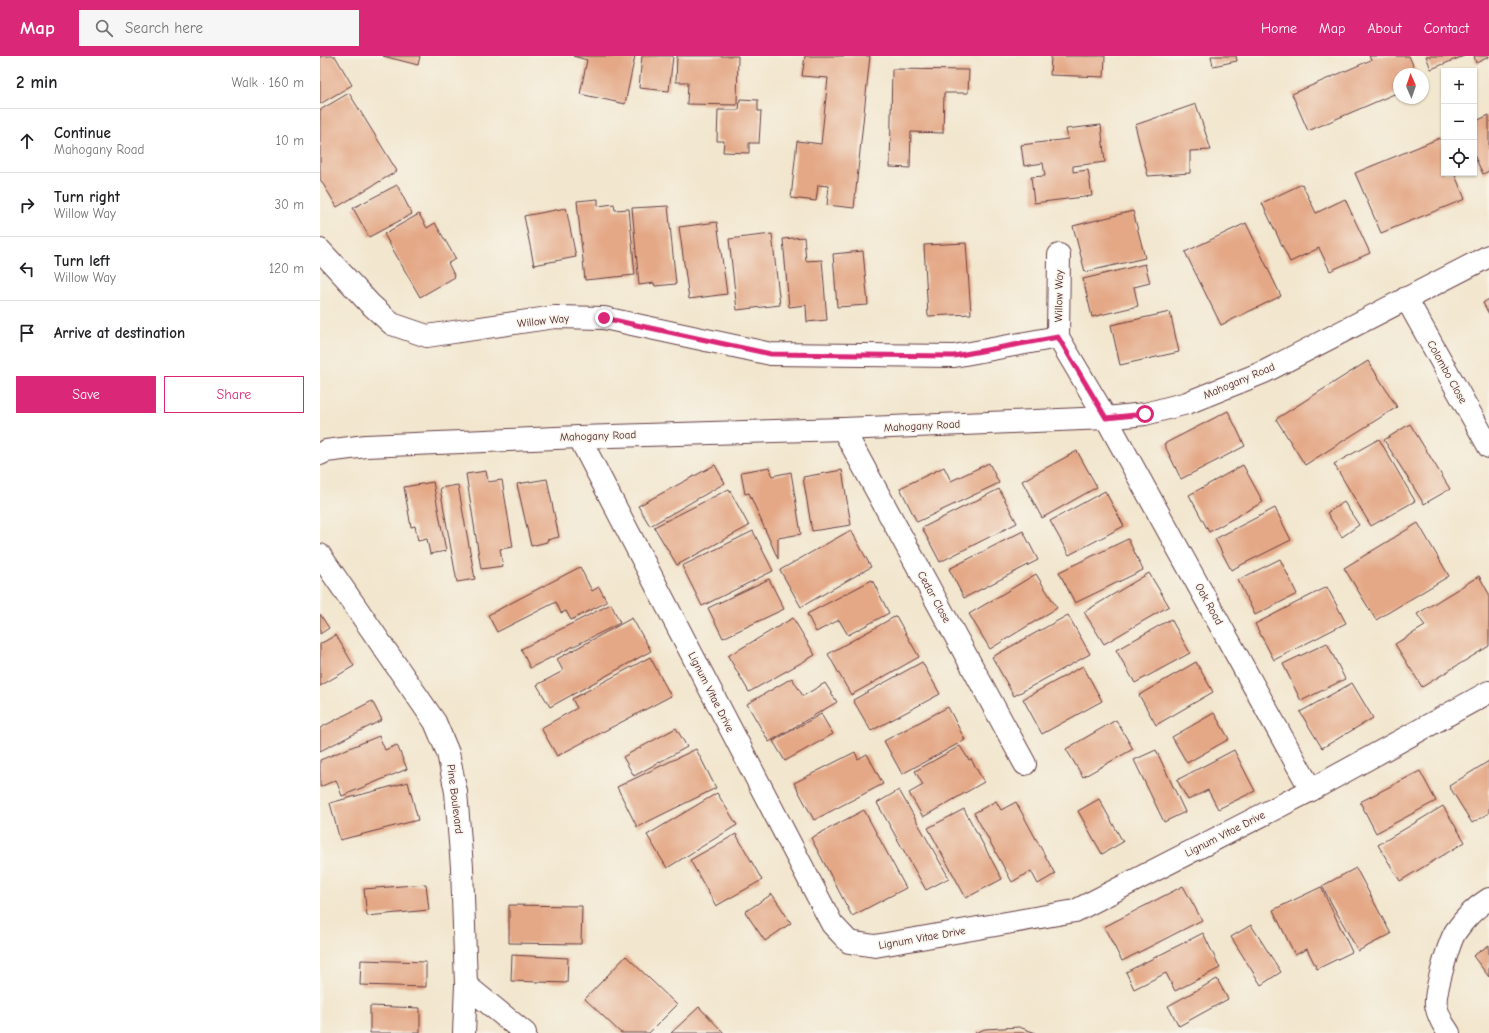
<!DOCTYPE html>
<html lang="en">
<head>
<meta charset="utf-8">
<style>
  body { margin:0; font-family:"Comic Neue",sans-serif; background:#f6f6f6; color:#202124 }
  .controls { position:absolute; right:12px; top:12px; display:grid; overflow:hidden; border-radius:0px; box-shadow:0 1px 3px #0004 }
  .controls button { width:36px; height:36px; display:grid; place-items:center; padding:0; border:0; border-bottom:1px solid #e0e0e0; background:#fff; color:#202124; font:20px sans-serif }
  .compass { position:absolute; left:1073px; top:12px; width:36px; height:36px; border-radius:50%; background:#fff; box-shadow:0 1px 3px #0004; rotate:358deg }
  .stop { position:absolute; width:12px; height:12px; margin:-9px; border:3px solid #db2777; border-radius:50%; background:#fff }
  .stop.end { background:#db2777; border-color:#fff; box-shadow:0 1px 4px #0008 }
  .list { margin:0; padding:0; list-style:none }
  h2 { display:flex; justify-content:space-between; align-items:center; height:52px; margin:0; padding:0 16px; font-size:17px }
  h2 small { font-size:13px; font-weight:400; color:#757577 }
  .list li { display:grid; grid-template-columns:26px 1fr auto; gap:12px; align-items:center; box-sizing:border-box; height:64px; padding:0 16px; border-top:1px solid #e0e0e0 }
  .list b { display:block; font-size:15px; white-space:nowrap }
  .list p { margin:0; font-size:13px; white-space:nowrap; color:#757577 }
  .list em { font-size:13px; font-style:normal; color:#757577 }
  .actions { display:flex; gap:8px; padding:12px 16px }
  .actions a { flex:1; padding:9px 0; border:1px solid #db2777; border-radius:0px; text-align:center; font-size:14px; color:#db2777 }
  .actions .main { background:#db2777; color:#fff }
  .icon { flex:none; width:22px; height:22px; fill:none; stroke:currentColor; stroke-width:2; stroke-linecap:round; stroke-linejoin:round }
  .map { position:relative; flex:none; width:1169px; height:977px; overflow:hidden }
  header { display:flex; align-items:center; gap:24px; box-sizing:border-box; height:56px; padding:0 20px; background:#db2777; color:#fff }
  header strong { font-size:19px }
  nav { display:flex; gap:22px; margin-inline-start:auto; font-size:14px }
  .search { width:280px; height:36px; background:#f6f6f6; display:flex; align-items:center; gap:10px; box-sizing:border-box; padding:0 14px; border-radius:0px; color:#757577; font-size:15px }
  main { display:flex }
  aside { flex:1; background:#fff }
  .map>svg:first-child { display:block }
  .building { fill:#e4a886 }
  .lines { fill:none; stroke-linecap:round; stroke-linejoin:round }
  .minor-casing { stroke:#633d43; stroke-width:24 }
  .minor { stroke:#fff; stroke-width:22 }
  .route { stroke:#db2777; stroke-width:5 }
  .labels { text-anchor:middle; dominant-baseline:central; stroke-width:3; stroke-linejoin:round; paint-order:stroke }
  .street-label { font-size:11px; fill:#4a1f2b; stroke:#f7f3e8 }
</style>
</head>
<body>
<header>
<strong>Map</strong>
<div class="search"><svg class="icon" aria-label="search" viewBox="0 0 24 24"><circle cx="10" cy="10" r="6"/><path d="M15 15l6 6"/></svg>Search here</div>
<nav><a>Home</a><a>Map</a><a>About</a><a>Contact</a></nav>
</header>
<main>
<aside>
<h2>2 min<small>Walk · 160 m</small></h2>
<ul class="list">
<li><svg class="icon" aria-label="ahead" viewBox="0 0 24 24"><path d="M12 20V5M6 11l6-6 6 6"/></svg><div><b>Continue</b><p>Mahogany Road</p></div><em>10 m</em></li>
<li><svg class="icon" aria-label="right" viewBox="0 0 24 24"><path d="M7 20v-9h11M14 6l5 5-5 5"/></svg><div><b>Turn right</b><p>Willow Way</p></div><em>30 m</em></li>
<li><svg class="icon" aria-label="left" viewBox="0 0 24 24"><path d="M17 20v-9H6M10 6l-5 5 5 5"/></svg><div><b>Turn left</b><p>Willow Way</p></div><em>120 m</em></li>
<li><svg class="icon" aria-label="arrive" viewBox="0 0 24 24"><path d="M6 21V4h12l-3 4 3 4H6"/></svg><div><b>Arrive at destination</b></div></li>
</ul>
<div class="actions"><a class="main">Save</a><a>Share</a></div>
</aside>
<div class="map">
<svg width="1169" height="977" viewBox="0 0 1169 977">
  <rect width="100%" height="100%" fill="#f7f3e8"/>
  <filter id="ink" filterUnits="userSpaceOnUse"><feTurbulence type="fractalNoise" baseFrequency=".025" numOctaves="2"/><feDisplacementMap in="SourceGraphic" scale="8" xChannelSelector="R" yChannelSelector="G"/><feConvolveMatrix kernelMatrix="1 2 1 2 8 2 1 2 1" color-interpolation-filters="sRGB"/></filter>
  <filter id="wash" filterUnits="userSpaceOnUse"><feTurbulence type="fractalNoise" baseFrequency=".012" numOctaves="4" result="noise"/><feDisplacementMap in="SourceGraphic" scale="16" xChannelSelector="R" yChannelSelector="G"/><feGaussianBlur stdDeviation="0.9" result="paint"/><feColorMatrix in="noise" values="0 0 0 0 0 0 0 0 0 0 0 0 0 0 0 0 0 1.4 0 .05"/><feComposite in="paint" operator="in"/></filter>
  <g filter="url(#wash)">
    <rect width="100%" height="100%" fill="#f2e6ce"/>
    <g id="blocks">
      <g class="building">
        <polygon points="0,0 15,0 32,29 0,48"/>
        <polygon points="63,0 100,0 98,9"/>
        <polygon points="253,0 315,0 305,48 260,38 267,4"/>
        <polygon points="322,0 353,0 349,35 319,32"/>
        <polygon points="357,0 418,0 417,49 367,48 368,26 356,26"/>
        <polygon points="485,0 550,0 534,152 507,149 509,130 498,129 496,145 471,142 477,85 501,88 508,22 482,20"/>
        <polygon points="731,0 785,0 784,21 730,19"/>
        <polygon points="891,0 916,0 917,5 893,10"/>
        <polygon points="1049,0 1089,0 1097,18 1079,18 1079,36 988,75 972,38 1051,4"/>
        <polygon points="1106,0 1144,0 1111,13"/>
        <polygon points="1154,0 1169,0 1169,1 1156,7"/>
        <polygon points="572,13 649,14 648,37 624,37 623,77 591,76 590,112 570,111"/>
        <polygon points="29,37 77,115 17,151 0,123 0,54"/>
        <polygon points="420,43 438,44 438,55 441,55 439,87 429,87 429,97 403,96 404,85 397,85 398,54 419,54"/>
        <polygon points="876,48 891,94 870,95 870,117 828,120 815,69"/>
        <polygon points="1169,59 1169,115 1163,118 1154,99 1154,66"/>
        <polygon points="781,69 785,106 753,110 753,116 768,114 772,140 714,147 711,121 725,120 723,107 704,110 701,89 748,83 746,73"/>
        <polygon points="1120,82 1124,92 1124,117 1134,117 1145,143 1061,177 1035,117"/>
        <polygon points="982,128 996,157 1025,143 1050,197 1010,215 999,192 970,206 942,147"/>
        <polygon points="77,129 92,158 49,181 33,152"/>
        <polygon points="278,143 278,150 294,148 295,154 309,153 315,219 265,224 257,145"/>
        <polygon points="348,150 356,228 335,230 334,227 319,229 312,152"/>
        <polygon points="246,152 256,201 214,209 204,160"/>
        <polygon points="813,155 825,202 765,216 753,170"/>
        <polygon points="99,158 107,172 115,167 136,203 128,207 135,221 100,241 64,178"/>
        <polygon points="397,166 407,238 369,243 359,171"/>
        <polygon points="926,167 961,240 901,269 865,196"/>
        <polygon points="452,178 460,249 417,254 409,183"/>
        <polygon points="484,181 486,205 502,204 507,264 487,266 486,249 469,251 463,183"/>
        <polygon points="646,187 651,258 608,260 604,189"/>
        <polygon points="543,195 548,249 517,251 513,198"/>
        <polygon points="825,208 830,227 814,231 818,250 772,261 763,223"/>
        <polygon points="1169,243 1169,258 1163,247"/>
        <polygon points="850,256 859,296 800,309 791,269"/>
        <polygon points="1048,305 1077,351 985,409 956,363"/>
        <polygon points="908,355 925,390 861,423 844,388"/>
        <polygon points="1090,368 1130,433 1104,448 1064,384"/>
        <polygon points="1059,383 1095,445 1051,470 1014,408"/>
        <polygon points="757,395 777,431 722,462 702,425"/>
        <polygon points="669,407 679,427 597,466 580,432 624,411 631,425"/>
        <polygon points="395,409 405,427 330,470 318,450"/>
        <polygon points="923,409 943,446 889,476 869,439"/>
        <polygon points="450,411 452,420 471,416 481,478 458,482 458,503 429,437 425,438 421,416"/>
        <polygon points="522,414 531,469 492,475 483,421"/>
        <polygon points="166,415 168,426 182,424 193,491 180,493 183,510 161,513 146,418"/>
        <polygon points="227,423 239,481 227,484 227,486 211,490 197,428"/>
        <polygon points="113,426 126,495 110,498 107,483 98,485 95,470 91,471 84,431"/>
        <polygon points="138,429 155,523 137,526 120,432"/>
        <polygon points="409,433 429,470 357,509 334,471"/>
        <polygon points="679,433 697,467 620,506 602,472"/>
        <polygon points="785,435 804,470 749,499 730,465"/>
        <polygon points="1024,446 1039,469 1022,481 1007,457"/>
        <polygon points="955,452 971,484 911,514 895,483"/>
        <polygon points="1098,467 1129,520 1056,564 1024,512"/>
        <polygon points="531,474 551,511 481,551 460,514"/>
        <polygon points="433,475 453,515 382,550 362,510"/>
        <polygon points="703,475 718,504 644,542 629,513"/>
        <polygon points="808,483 823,514 755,547 739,516"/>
        <polygon points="960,503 977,538 935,559 918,524"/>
        <polygon points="260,511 272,535 279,531 287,546 251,564 246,555 241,557 236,546 177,576 168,559"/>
        <polygon points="829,517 849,550 784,588 764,556"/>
        <polygon points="716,518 737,552 670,593 649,558"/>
        <polygon points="1159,520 1169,538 1169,590 1102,631 1075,588 1105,570 1097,558"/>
        <polygon points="449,523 464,553 403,582 388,552"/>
        <polygon points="552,524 569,557 528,579 519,564 496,576 487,558"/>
        <polygon points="1007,531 1026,567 954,604 935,568"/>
        <polygon points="291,548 300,567 210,612 201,593"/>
        <polygon points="0,558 9,572 0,578"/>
        <polygon points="748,559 770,598 694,640 672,601"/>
        <polygon points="576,560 599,601 531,639 508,598"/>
        <polygon points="312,562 331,595 230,651 217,629 243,615 237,603"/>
        <polygon points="473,562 495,599 429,636 408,600"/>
        <polygon points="851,563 870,597 815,627 796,594"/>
        <polygon points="16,579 34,610 0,630 0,588"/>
        <polygon points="1007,587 1025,623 981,645 963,608"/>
        <polygon points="330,601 351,640 237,700 221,672 257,652 252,643"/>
        <polygon points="602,606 620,638 551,675 533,644"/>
        <polygon points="876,606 893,636 836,669 819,639"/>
        <polygon points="763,610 782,645 722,678 703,643"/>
        <polygon points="472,622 483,640 505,627 517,646 449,686 427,648"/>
        <polygon points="1032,627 1053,662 1002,692 980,656"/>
        <polygon points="52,645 62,664 0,695 0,672"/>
        <polygon points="628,651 645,684 582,718 564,685"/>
        <polygon points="894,657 909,683 867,707 852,681"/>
        <polygon points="501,658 513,678 465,705 453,685"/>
        <polygon points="796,664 813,693 763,721 746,693"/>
        <polygon points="356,672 367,691 314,720 303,701"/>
        <polygon points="59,680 65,694 77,689 87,713 22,740 16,724 0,731 0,704"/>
        <polygon points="640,690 649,704 651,703 664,726 603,761 589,737 603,729 595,715"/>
        <polygon points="376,693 396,732 317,771 297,731"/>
        <polygon points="836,694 865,756 844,766 814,704"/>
        <polygon points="914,694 935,735 898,753 888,734 868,744 857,724"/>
        <polygon points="535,696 538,703 547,698 563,728 494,764 474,727"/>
        <polygon points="1169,705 1169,757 1152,767 1129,730"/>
        <polygon points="1100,715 1116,745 1056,777 1040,746"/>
        <polygon points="88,726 98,764 20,784 10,747"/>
        <polygon points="579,734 629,822 606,834 557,747"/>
        <polygon points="397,737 417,769 347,812 327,779"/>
        <polygon points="779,743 803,786 782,798 758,755"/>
        <polygon points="676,745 681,754 696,746 735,818 718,828 711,815 692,826 654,757"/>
        <polygon points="1123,750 1145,786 1080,825 1058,789"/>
        <polygon points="644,753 682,823 646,842 608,772"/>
        <polygon points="544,754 586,832 532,860 491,782"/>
        <polygon points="416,778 442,824 396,850 370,804"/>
        <polygon points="1036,812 1071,878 1038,895 1002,830"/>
        <polygon points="106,828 109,854 47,860 44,833"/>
        <polygon points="863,830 882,864 802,905 784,871"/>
        <polygon points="1001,831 1032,896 997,913 987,893 975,899 953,854"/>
        <polygon points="452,838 471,867 445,885 425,856"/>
        <polygon points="189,849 262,850 261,888 189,887"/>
        <polygon points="931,869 961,916 941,929 911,881"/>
        <polygon points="883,877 900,912 855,935 846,917 814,933 806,916"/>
        <polygon points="1169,889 1169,921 1153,900"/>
        <polygon points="192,899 248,902 247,927 191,925"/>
        <polygon points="306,900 357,949 329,977 301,977 265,943"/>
        <polygon points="41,904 106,906 106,931 40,929"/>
        <polygon points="897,923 908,943 859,970 848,950"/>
        <polygon points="50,950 100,952 100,977 50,977"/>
        <polygon points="379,951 404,977 351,977"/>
        <polygon points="699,971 716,977 655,977 665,973"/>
      </g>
    </g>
  </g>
  <g filter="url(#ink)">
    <use href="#blocks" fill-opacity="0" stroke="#633d43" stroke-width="1"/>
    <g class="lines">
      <defs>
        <g id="minor">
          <polyline points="0,194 49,247 72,268 107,280 235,261 284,262 451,298 634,300 738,281"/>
          <polyline points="739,199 738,281 786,362 991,734"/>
          <polyline points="1086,242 1169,391"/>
          <polyline points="523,373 705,708"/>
          <polyline points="259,381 512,868 529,886 555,890 755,855 991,734 1169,636"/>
          <polyline points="0,398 6,395 46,390 259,381 523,373 786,362 825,358 867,347 944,316 1169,200"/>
          <polyline points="0,499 115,666 128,697 136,736 142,811 146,929 144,977"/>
          <polyline points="146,929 205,977"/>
          <path d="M1129,977C1123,969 1118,959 1116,949C1114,938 1129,885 1136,875C1145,862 1156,851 1169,843"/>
        </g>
      </defs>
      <use href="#minor" class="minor-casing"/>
      <use href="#minor" class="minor"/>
    </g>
  </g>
  <g class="lines" filter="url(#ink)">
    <polyline class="route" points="284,262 451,298 634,300 738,281 786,362 825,358"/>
  </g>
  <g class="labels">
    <g class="street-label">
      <text transform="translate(739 240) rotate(-89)">Willow Way</text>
      <text transform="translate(223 265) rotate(-6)">Willow Way</text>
      <text transform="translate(1127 316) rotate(61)">Colombo Close</text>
      <text transform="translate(919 325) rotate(-23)">Mahogany Road</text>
      <text transform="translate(602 370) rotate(-3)">Mahogany Road</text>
      <text transform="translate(278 380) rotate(-2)">Mahogany Road</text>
      <text transform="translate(614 541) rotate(61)">Cedar Close</text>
      <text transform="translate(889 548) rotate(61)">Oak Road</text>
      <text transform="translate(391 636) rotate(63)">Lignum Vitae Drive</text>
      <text transform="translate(135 743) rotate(83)">Pine Boulevard</text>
      <text transform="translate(905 778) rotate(-27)">Lignum Vitae Drive</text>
      <text transform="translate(602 882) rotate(-10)">Lignum Vitae Drive</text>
    </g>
  </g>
</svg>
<div class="controls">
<button>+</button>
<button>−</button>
<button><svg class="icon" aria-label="locate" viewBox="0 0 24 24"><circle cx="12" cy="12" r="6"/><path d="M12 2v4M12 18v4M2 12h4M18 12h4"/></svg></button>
</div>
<svg class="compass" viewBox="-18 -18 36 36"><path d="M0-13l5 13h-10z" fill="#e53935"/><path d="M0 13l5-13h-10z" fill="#757577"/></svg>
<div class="stop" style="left:825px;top:358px"></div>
<div class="stop end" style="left:284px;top:262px"></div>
</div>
</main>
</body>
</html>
